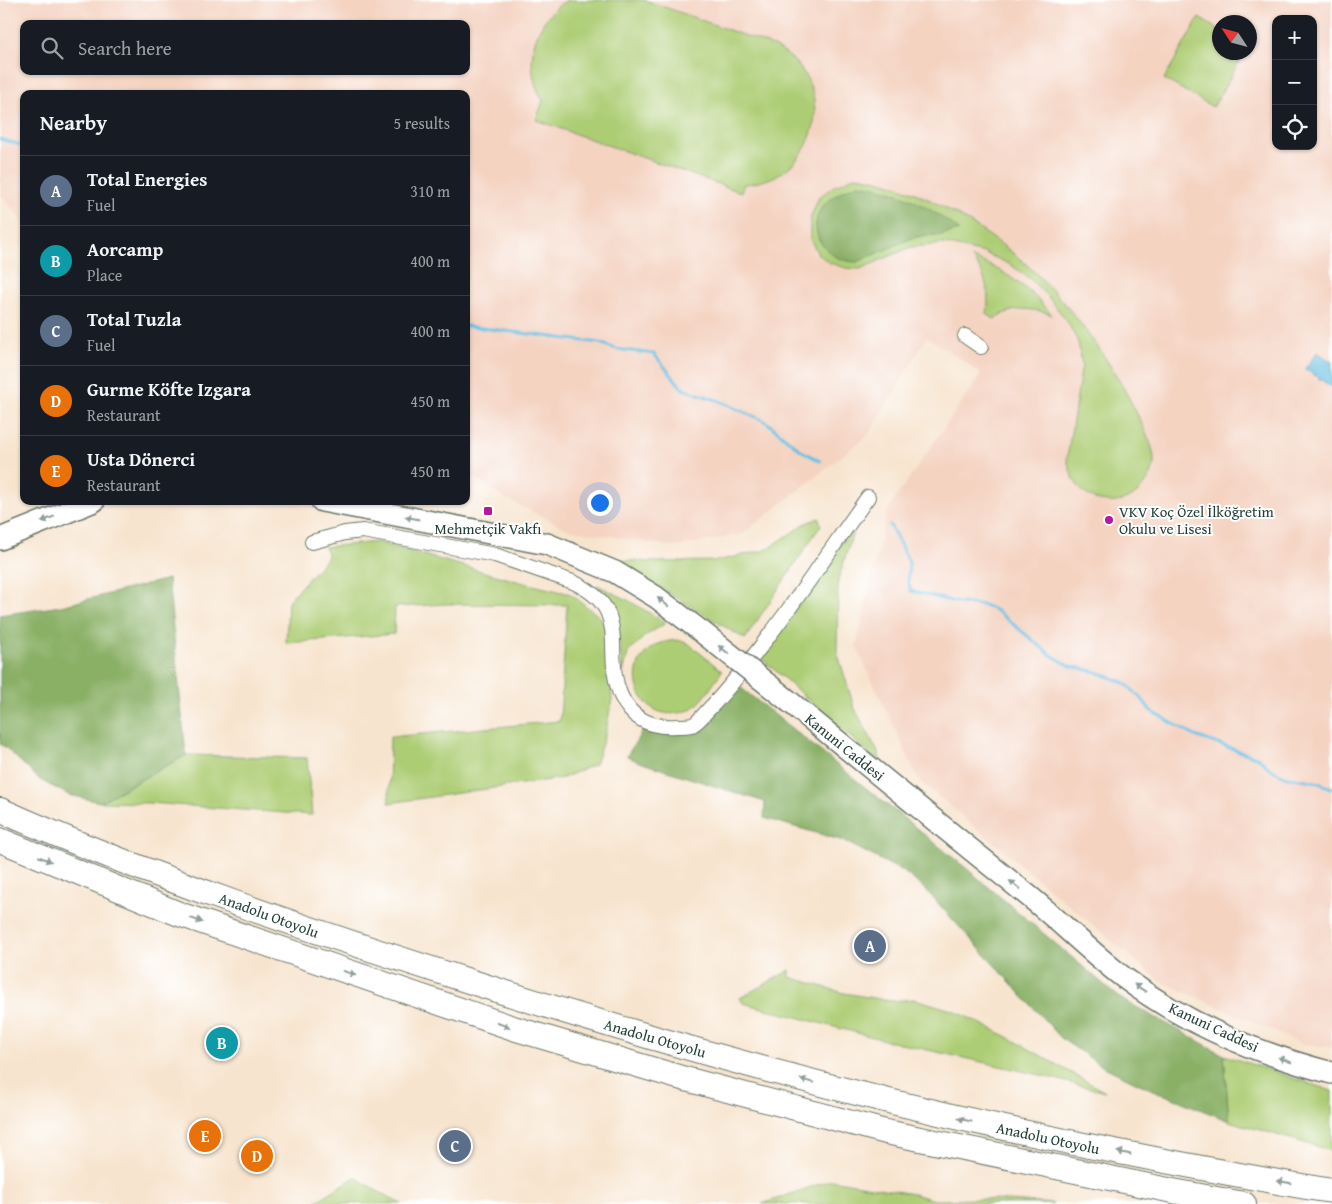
<!DOCTYPE html>
<html lang="en">
<head>
<meta charset="utf-8">
<style>
  body { margin:0; font-family:"Gentium Book Plus",serif; background:#20242c; color:#f1f3f6 }
  .controls { position:absolute; right:15px; top:15px; display:grid; overflow:hidden; border-radius:10px; box-shadow:0 1px 4px #0004 }
  .controls button { width:45px; height:45px; display:grid; place-items:center; padding:0; border:0; border-bottom:1px solid #363941; background:#171b24; color:#f1f3f6; font:25px sans-serif }
  .compass { position:absolute; left:1212px; top:15px; width:45px; height:45px; border-radius:50%; background:#171b24; box-shadow:0 1px 4px #0004; rotate:306deg }
  .you { position:absolute; left:599px; top:502px; width:18px; height:18px; margin:-12px; border:4px solid #fff; border-radius:50%; background:#1a73e8; box-shadow:0 0 0 8px #1a73e833 }
  .badge { display:grid; place-items:center; width:32px; height:32px; border-radius:50%; background:#d93025; color:#fff; font-size:16px; font-weight:700 }
  .pin { position:absolute; translate:-50% -50%; border:2px solid #fff; box-shadow:0 1px 5px #0006 }
  .list { margin:0; padding:0; list-style:none }
  h2 { display:flex; justify-content:space-between; align-items:center; height:65px; margin:0; padding:0 20px; font-size:21px }
  h2 small { font-size:16px; font-weight:400; color:#9ea1a6 }
  .list li { display:grid; grid-template-columns:32px 1fr auto; gap:15px; align-items:center; box-sizing:border-box; height:70px; padding:0 20px; border-top:1px solid #363941 }
  .list b { display:block; font-size:19px; white-space:nowrap }
  .list p { margin:0; font-size:16px; white-space:nowrap; color:#9ea1a6 }
  .list em { font-size:16px; font-style:normal; color:#9ea1a6 }
  .icon { flex:none; width:28px; height:28px; fill:none; stroke:currentColor; stroke-width:2; stroke-linecap:round; stroke-linejoin:round }
  .map { position:relative; flex:none; width:1332px; height:1204px; overflow:hidden }
  .search { position:absolute; background:#171b24; box-shadow:0 1px 4px #0004; left:20px; top:20px; width:450px; height:55px; display:flex; align-items:center; gap:12px; box-sizing:border-box; padding:0 18px; border-radius:10px; color:#9ea1a6; font-size:19px }
  .panel { position:absolute; background:#171b24; box-shadow:0 1px 4px #0004; left:20px; top:90px; width:450px; height:415px; border-radius:10px }
  .map>svg:first-child { display:block }
  .built { fill:#f4d3c1; fill-rule:evenodd }
  .green { fill:#adcd75; stroke:#668554 }
  .forest { fill:#8ab066; stroke:#54764d }
  .water { fill:#66bfe4; stroke:#427e8c }
  .lines { fill:none; stroke-linecap:round; stroke-linejoin:round }
  .stream { stroke:#66bfe4; stroke-width:3 }
  .minor-casing { stroke:#6b776a; stroke-width:16 }
  .primary-casing { stroke:#6b776a; stroke-width:24 }
  .motorway-casing { stroke:#6b776a; stroke-width:26 }
  .minor { stroke:#fff; stroke-width:14 }
  .primary { stroke:#fff; stroke-width:21 }
  .motorway { stroke:#fff; stroke-width:24 }
  .primary-bridge-casing { stroke:#6b776a; stroke-width:24; stroke-linecap:butt }
  .primary-bridge { stroke:#fff; stroke-width:21 }
  .oneway { fill:#8f9e9a }
  .poi-dot { fill:#b5179e; stroke:#fff; stroke-width:2 }
  .labels { text-anchor:middle; dominant-baseline:central; stroke-width:4; stroke-linejoin:round; paint-order:stroke }
  .poi-label { font-size:15px; fill:#1f3d34; stroke:#fff; text-anchor:start }
  .street-label { font-size:15px; fill:#1f3d34; stroke:#fff }
</style>
</head>
<body>
<div class="map">
<svg width="1332" height="1204" viewBox="0 0 1332 1204">
  <rect width="100%" height="100%" fill="#fff"/>
  <filter id="ink" filterUnits="userSpaceOnUse"><feTurbulence type="fractalNoise" baseFrequency=".02" numOctaves="2"/><feDisplacementMap in="SourceGraphic" scale="10" xChannelSelector="R" yChannelSelector="G"/><feConvolveMatrix kernelMatrix="1 2 1 2 8 2 1 2 1" color-interpolation-filters="sRGB"/></filter>
  <filter id="wash" filterUnits="userSpaceOnUse"><feTurbulence type="fractalNoise" baseFrequency=".0096" numOctaves="4" result="noise"/><feDisplacementMap in="SourceGraphic" scale="20" xChannelSelector="R" yChannelSelector="G"/><feGaussianBlur stdDeviation="1.12" result="paint"/><feColorMatrix in="noise" values="0 0 0 0 0 0 0 0 0 0 0 0 0 0 0 0 0 1.4 0 .05"/><feComposite in="paint" operator="in"/></filter>
  <g filter="url(#wash)">
    <rect width="100%" height="100%" fill="#f7e4ce"/>
    <path class="built" d="M0,0H1332V1048L1300,1043L1160,981L919,780L856,646L887,511L981,374L968,364L927,337L868,435L743,534L675,547L567,529L499,495L466,471V94H24V224L0,193ZM1276,19H1313V146H1276ZM1220,22H1250V52H1220ZM24,24H466V71H24Z"/>
    <g class="green">
      <path d="M567,0H645L768,44C842,74 824,180 744,184L741,192L536,120L543,101C522,66 532,21 567,0Z"/>
      <polygon points="1199,18 1219,30 1220,52 1244,53 1213,107 1164,79"/>
      <path d="M856,176C909,183 958,213 1001,244C1058,285 1111,358 1140,420C1146,433 1155,449 1154,463C1153,474 1146,485 1138,492C1121,508 1092,505 1078,486C1072,477 1069,469 1067,458L1082,365L1078,342L1067,321L1049,298L1030,279L1011,265L985,253L944,244L911,247L860,269L846,268L830,263L818,254L810,239V219L819,197L834,186Z"/>
      <path d="M972,258C1004,269 1030,289 1052,315C1032,307 1012,307 994,319L987,314C990,292 986,275 972,258Z"/>
      <polygon points="819,518 821,525 745,639 622,565 618,560 656,562 716,561 766,550 806,523"/>
      <polygon points="853,532 838,581 837,651 854,707 879,754 880,763 761,658 848,534"/>
      <polygon points="377,542 524,583 571,594 601,618 607,636 612,699 605,735 595,764 563,778 389,803 390,737 560,721 567,605 446,604 395,607 394,634 286,643 288,601 328,557 325,547"/>
      <polygon points="597,585 626,599 666,623 645,636 628,653 623,673 618,631 610,600"/>
      <path d="M678,640L689,644L722,671C714,682 707,696 697,705C692,709 686,712 679,713C630,722 615,643 678,640Z"/>
      <polygon points="186,755 307,758 312,815 149,803 100,802"/>
      <polygon points="790,970 790,977 844,993 891,1001 915,999 955,1011 1008,1037 1105,1092 1040,1075 892,1042 743,1003 740,998"/>
      <polygon points="1224,1055 1332,1091 1332,1151 1229,1121"/>
      <polygon points="355,1177 377,1191 402,1204 312,1204"/>
      <polygon points="831,1180 913,1194 934,1200 981,1199 1053,1204 762,1204"/>
    </g>
    <g class="forest">
      <path d="M858,184C898,189 928,206 959,230L940,235H926L912,238L857,262C825,262 801,227 827,202C836,194 847,189 858,184Z"/>
      <polygon points="168,579 186,755 100,802 69,795 40,780 5,747 0,744 0,615 61,606"/>
      <polygon points="740,687 966,868 1120,998 1224,1055 1229,1121 1146,1087 1102,1066 1062,1039 925,889 904,872 844,841 764,818 765,802 639,762 627,756 643,730 665,734 697,731"/>
    </g>
    <polygon class="water" points="1317,352 1332,362 1332,387 1305,369"/>
    <g class="lines">
      <g class="stream">
        <polyline points="0,139 24,146"/>
        <polyline points="466,326 600,343 616,349 654,354 683,389 717,400 765,421 802,451 820,461"/>
        <polyline points="890,525 909,562 908,582 911,591 959,603 984,605 997,611 1051,655 1070,666 1097,672 1125,683 1142,699 1151,711 1195,736 1259,758 1270,769 1287,777 1313,781 1332,788"/>
      </g>
    </g>
  </g>
  <g filter="url(#ink)">
    <g class="lines">
      <defs>
        <g id="minor">
          <polyline points="965,336 981,347"/>
          <path d="M312,542L345,533L363,531L495,555L573,582C634,610 601,650 621,696C632,720 652,728 677,726C681,726 688,726 692,725C698,723 704,714 709,709C728,690 745,667 762,645C799,597 833,546 868,497"/>
        </g>
        <g id="primary">
          <polyline points="322,501 547,544 615,572 656,597 702,632"/>
          <polyline points="0,539 94,501"/>
          <path d="M790,702C868,766 946,830 1025,893C1059,920 1089,951 1123,977C1184,1023 1259,1054 1332,1073"/>
        </g>
        <g id="motorway">
          <path d="M0,810C153,878 312,931 472,982C697,1055 927,1116 1160,1160C1217,1171 1275,1182 1332,1191"/>
          <polyline points="0,840 179,914 513,1028 678,1077 886,1132 1173,1191 1244,1204"/>
        </g>
      </defs>
      <use href="#minor" class="minor-casing"/>
      <use href="#primary" class="primary-casing"/>
      <use href="#motorway" class="motorway-casing"/>
      <use href="#minor" class="minor"/>
      <use href="#primary" class="primary"/>
      <use href="#motorway" class="motorway"/>
      <defs>
        <polyline id="primary-bridge" points="702,632 790,702"/>
      </defs>
      <use href="#primary-bridge" class="primary-bridge-casing"/>
      <use href="#primary-bridge" class="primary-bridge"/>
    </g>
    <defs><path id="oneway-solid" d="M-6-.8H1V-3.2L6.5 0L1 3.2V.8H-6Z" transform="scale(1.25)"/></defs>
    <g class="oneway">
      <use href="#oneway-solid" transform="translate(412 518) rotate(-169)"/>
      <use href="#oneway-solid" transform="translate(48 519) rotate(158)"/>
      <use href="#oneway-solid" transform="translate(663 602) rotate(-142)"/>
      <use href="#oneway-solid" transform="translate(724 650) rotate(-142)"/>
      <use href="#oneway-solid" transform="translate(45 859) rotate(22)"/>
      <use href="#oneway-solid" transform="translate(1015 885) rotate(-141)"/>
      <use href="#oneway-solid" transform="translate(196 920) rotate(19)"/>
      <use href="#oneway-solid" transform="translate(349 973) rotate(19)"/>
      <use href="#oneway-solid" transform="translate(1140 988) rotate(-147)"/>
      <use href="#oneway-solid" transform="translate(503 1025) rotate(19)"/>
      <use href="#oneway-solid" transform="translate(1285 1060) rotate(-159)"/>
      <use href="#oneway-solid" transform="translate(807 1081) rotate(-164)"/>
      <use href="#oneway-solid" transform="translate(965 1120) rotate(-167)"/>
      <use href="#oneway-solid" transform="translate(1124 1153) rotate(-169)"/>
      <use href="#oneway-solid" transform="translate(1284 1182) rotate(-170)"/>
    </g>
  </g>
  <g class="poi-dot">
    <rect x="483" y="506" width="10" height="10" rx="2.5"/>
    <circle cx="1109" cy="520" r="5"/>
  </g>
  <g class="labels">
    <g class="poi-label">
      <text x="1119" y="511">VKV Koç Özel İlköğretim<tspan x="1119" dy="17">Okulu ve Lisesi</tspan></text>
      <text x="488" y="528" text-anchor="middle">Mehmetçik Vakfı</text>
    </g>
    <g class="street-label">
      <text transform="translate(845 747) rotate(39)">Kanuni Caddesi</text>
      <text transform="translate(269 915) rotate(20)">Anadolu Otoyolu</text>
      <text transform="translate(1214 1027) rotate(25)">Kanuni Caddesi</text>
      <text transform="translate(655 1038) rotate(16)">Anadolu Otoyolu</text>
      <text transform="translate(1048 1138) rotate(12)">Anadolu Otoyolu</text>
    </g>
  </g>
</svg>
<div class="controls">
<button>+</button>
<button>−</button>
<button><svg class="icon" aria-label="locate" viewBox="0 0 24 24"><circle cx="12" cy="12" r="6"/><path d="M12 2v4M12 18v4M2 12h4M18 12h4"/></svg></button>
</div>
<svg class="compass" viewBox="-18 -18 36 36"><path d="M0-13l5 13h-10z" fill="#e53935"/><path d="M0 13l5-13h-10z" fill="#9ea1a6"/></svg>
<div class="you"></div>
<div class="pin badge" style="left:870px;top:946px;background:#5c6f8a">A</div>
<div class="pin badge" style="left:222px;top:1043px;background:#0f9aa8">B</div>
<div class="pin badge" style="left:455px;top:1146px;background:#5c6f8a">C</div>
<div class="pin badge" style="left:257px;top:1156px;background:#e8710a">D</div>
<div class="pin badge" style="left:205px;top:1136px;background:#e8710a">E</div>
<div class="search"><svg class="icon" aria-label="search" viewBox="0 0 24 24"><circle cx="10" cy="10" r="6"/><path d="M15 15l6 6"/></svg>Search here</div>
<section class="panel">
<h2>Nearby<small>5 results</small></h2>
<ul class="list">
<li><span class="badge" style="background:#5c6f8a">A</span><div><b>Total Energies</b><p>Fuel</p></div><em>310 m</em></li>
<li><span class="badge" style="background:#0f9aa8">B</span><div><b>Aorcamp</b><p>Place</p></div><em>400 m</em></li>
<li><span class="badge" style="background:#5c6f8a">C</span><div><b>Total Tuzla</b><p>Fuel</p></div><em>400 m</em></li>
<li><span class="badge" style="background:#e8710a">D</span><div><b>Gurme Köfte Izgara</b><p>Restaurant</p></div><em>450 m</em></li>
<li><span class="badge" style="background:#e8710a">E</span><div><b>Usta Dönerci</b><p>Restaurant</p></div><em>450 m</em></li>
</ul>
</section>
</div>
</body>
</html>
